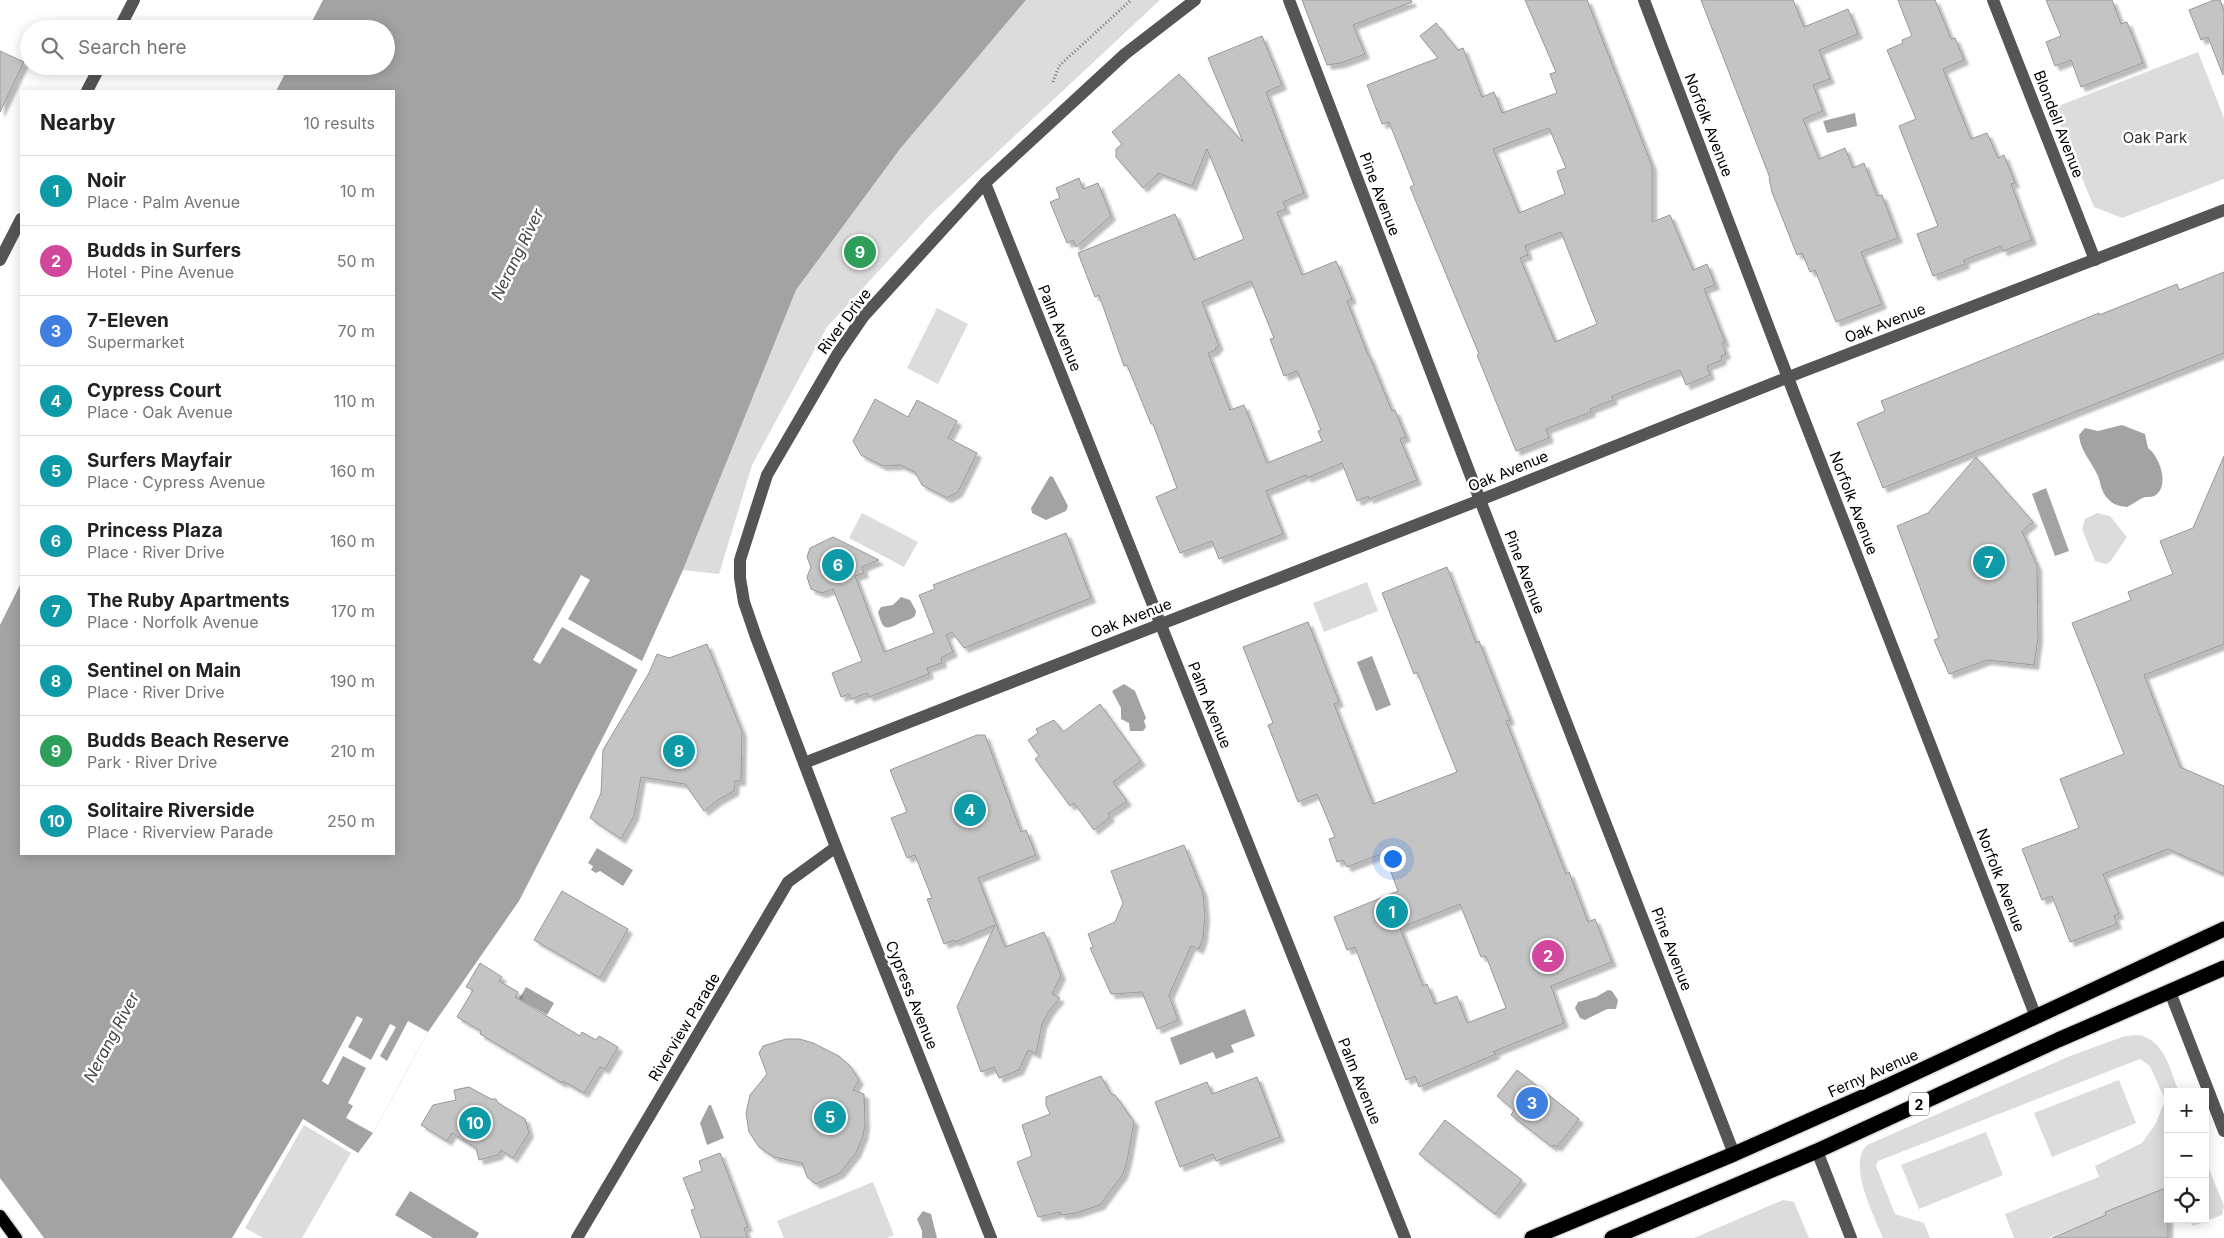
<!DOCTYPE html>
<html lang="en">
<head>
<meta charset="utf-8">
<style>
  body { margin:0; font-family:Inter,sans-serif; background:#f2f2f2; color:#222 }
  .controls { position:absolute; right:15px; bottom:15px; display:grid; overflow:hidden; border-radius:0px; box-shadow:0 2px 12px #0003 }
  .controls button { width:45px; height:45px; display:grid; place-items:center; padding:0; border:0; border-bottom:1px solid #e0e0e0; background:#fff; color:#222; font:25px sans-serif }
  .you { position:absolute; left:1392px; top:858px; width:18px; height:18px; margin:-12px; border:4px solid #fff; border-radius:50%; background:#1a73e8; box-shadow:0 0 0 8px #1a73e833 }
  .badge { display:grid; place-items:center; width:32px; height:32px; border-radius:50%; background:#000; color:#fff; font-size:16px; font-weight:700 }
  .pin { position:absolute; translate:-50% -50%; border:2px solid #fff; box-shadow:0 1px 5px #0006 }
  .list { margin:0; padding:0; list-style:none }
  h2 { display:flex; justify-content:space-between; align-items:center; height:65px; margin:0; padding:0 20px; font-size:21px }
  h2 small { font-size:16px; font-weight:400; color:#767676 }
  .list li { display:grid; grid-template-columns:32px 1fr auto; gap:15px; align-items:center; box-sizing:border-box; height:70px; padding:0 20px; border-top:1px solid #e0e0e0 }
  .list b { display:block; font-size:19px; white-space:nowrap }
  .list p { margin:0; font-size:16px; white-space:nowrap; color:#767676 }
  .list em { font-size:16px; font-style:normal; color:#767676 }
  .icon { flex:none; width:28px; height:28px; fill:none; stroke:currentColor; stroke-width:2; stroke-linecap:round; stroke-linejoin:round }
  .map { position:relative; flex:none; width:2224px; height:1238px; overflow:hidden }
  .search { position:absolute; background:#fff; box-shadow:0 2px 12px #0003; left:20px; top:20px; width:375px; height:55px; display:flex; align-items:center; gap:12px; box-sizing:border-box; padding:0 18px; border-radius:28px; color:#767676; font-size:19px }
  .panel { position:absolute; background:#fff; box-shadow:0 2px 12px #0003; left:20px; top:90px; width:375px; height:765px; border-radius:0px }
  .map>svg:first-child { display:block }
  .green { fill:#dcdcdc }
  .water { fill:#a3a3a3 }
  .pier { fill:#fff }
  .building { fill:#c4c4c4; stroke:#999; fill-rule:evenodd; filter:url(#shadow) }
  .lines { fill:none; stroke-linecap:round; stroke-linejoin:round }
  .major-casing { stroke:#dbdbdb; stroke-width:15 }
  .highway-casing { stroke:#dbdbdb; stroke-width:18 }
  .path { stroke:#777; stroke-width:3; stroke-dasharray:1 2.5; stroke-linecap:butt }
  .minor { stroke:#555; stroke-width:12 }
  .major { stroke:#000; stroke-width:12 }
  .highway { stroke:#000; stroke-width:15 }
  .labels { text-anchor:middle; dominant-baseline:central; stroke-width:5; stroke-linejoin:round; paint-order:stroke }
  .shield { fill:#fff; stroke:#4c4c4c; stroke-width:1 }
  .shield-label { font-size:14px; font-weight:bold; fill:#000 }
  .street-label { font-size:15px; fill:#000; stroke:#fff }
  .park-label { font-size:15px; fill:#333; stroke:#fff }
  .water-label { font-size:16px; font-style:italic; fill:#444; stroke:#fff }
</style>
</head>
<body>
<div class="map">
<svg width="2224" height="1238" viewBox="0 0 2224 1238">
  <defs>
    <filter id="shadow"><feDropShadow dx="4.5" dy="4.5" stdDeviation="1" flood-color="#0004"/></filter>
  </defs>
  <rect width="100%" height="100%" fill="#fff"/>
  <g class="green">
    <polygon points="1026,0 1160,0 932,213 827,327 752,465 719,574 683,570 796,290 900,149"/>
    <polygon points="2198,52 2224,118 2224,179 2122,218 2094,207 2053,108"/>
    <polygon points="937,308 968,324 938,384 907,368"/>
    <polygon points="862,513 918,542 904,567 849,538"/>
    <polygon points="2097,513 2110,516 2127,537 2110,562 2106,564 2095,561 2082,529 2085,519"/>
    <polygon points="1367,582 1378,611 1324,632 1313,603"/>
    <path d="M2125,1036C2131,1036 2139,1034 2145,1037C2166,1045 2171,1073 2179,1092H2168V1194L2158,1191L2105,1212L2115,1238L2102,1217L2048,1238H2014L2005,1214L2099,1177L2095,1166L2142,1143L2156,1123L2165,1100L2150,1066L2140,1059L1878,1161L1876,1166L1895,1214L1924,1223L1930,1238H1883C1874,1216 1847,1164 1867,1145L2070,1056Z"/>
    <polygon points="2119,1080 2136,1123 2052,1157 2034,1113"/>
    <polygon points="304,1125 351,1153 302,1238 263,1238 245,1228"/>
    <polygon points="1986,1132 2003,1175 1919,1209 1901,1165"/>
    <polygon points="2205,1159 2224,1206 2222,1215 2193,1226 2191,1222 2186,1224 2184,1219 2205,1219"/>
    <polygon points="873,1182 894,1235 887,1238 784,1238 777,1221"/>
    <polygon points="1783,1200 1794,1202 1809,1238 1694,1238"/>
  </g>
  <g class="water">
    <polygon points="323,0 1026,0 900,149 796,290 683,570 642,661 519,901 428,1032 373,1133 358,1153 303,1119 232,1238 0,1238 0,625 21,583 21,854 394,854 394,91 276,91 289,66 386,66 386,29 308,29"/>
    <polygon points="1855,113 1857,126 1827,133 1823,121"/>
    <path d="M2122,425L2145,434L2148,448C2159,456 2170,484 2156,495C2153,497 2149,497 2145,497C2139,499 2133,504 2127,507C2119,506 2113,505 2107,498C2101,491 2101,484 2098,476C2092,462 2080,451 2079,435L2085,428L2098,431Z"/>
    <polygon points="1050,476 1053,477 1068,506 1066,511 1046,520 1032,513 1031,508"/>
    <polygon points="2046,488 2069,551 2055,556 2032,494"/>
    <path d="M901,597L910,600L916,611L915,616C911,620 905,620 900,623C884,631 883,629 878,612L881,607L893,605Z"/>
    <polygon points="1372,656 1391,705 1376,711 1357,662"/>
    <polygon points="1124,684 1135,691 1146,718 1144,721 1146,727 1143,731 1130,731 1129,723 1121,719 1121,708 1112,691"/>
    <polygon points="597,848 633,870 623,886 600,871 596,873 591,870 593,866 588,863"/>
    <polygon points="526,987 554,1003 547,1015 519,999"/>
    <polygon points="1608,990 1612,991 1618,1000 1616,1009 1607,1009 1585,1020 1580,1018 1575,1008 1578,1002 1596,997"/>
    <polygon points="1245,1009 1255,1036 1231,1045 1234,1052 1216,1059 1213,1052 1180,1065 1170,1038"/>
    <polygon points="709,1105 711,1105 724,1138 707,1145 700,1123"/>
    <polygon points="410,1191 479,1233 476,1238 433,1238 395,1215"/>
    <polygon points="923,1211 931,1214 937,1238 922,1238 922,1231 917,1219"/>
  </g>
  <g class="pier">
    <polygon points="581,575 590,580 568,619 642,661 638,670 562,627 540,664 533,660"/>
    <polygon points="357,1016 363,1019 348,1047 371,1060 390,1024 396,1027 380,1056 387,1061 408,1021 428,1032 373,1133 346,1118 353,1106 348,1103 366,1068 343,1056 328,1085 322,1081"/>
    <polygon points="0,1178 44,1238 0,1238"/>
  </g>
  <g class="building">
    <polygon points="1302,0 1411,0 1412,2 1353,25 1365,54 1341,63 1327,65"/>
    <path d="M1525,0H1587L1652,166V222L1670,215L1693,270L1707,264L1715,285L1704,289L1725,342L1722,343L1726,354L1721,356L1722,360L1707,366L1710,375L1686,385L1680,370L1643,384L1612,396L1613,400L1590,409L1591,412L1546,429L1549,438L1516,451L1477,355L1479,354L1410,187L1414,185L1389,122L1382,124L1367,85L1438,58L1420,36L1436,23L1458,50L1463,48L1482,97L1494,92L1502,113L1557,93L1550,74L1556,72ZM1549,128L1566,168L1557,171L1565,194L1519,213L1493,149ZM1561,232L1597,324L1555,342L1520,258L1528,255L1525,246Z"/>
    <polygon points="1701,0 1793,0 1804,27 1848,9 1858,34 1819,50 1830,79 1813,85 1823,111 1803,119 1819,159 1845,148 1853,168 1864,163 1877,196 1882,195 1898,238 1861,252 1882,304 1836,322 1815,270 1810,272 1802,253 1797,255 1772,192 1769,178 1770,178"/>
    <polygon points="1898,0 1935,0 1951,39 1955,38 1964,60 1943,69 1971,139 1987,133 1998,158 2004,155 2015,183 2011,184 2032,240 2003,251 2001,246 1964,260 1965,264 1933,276 1917,234 1938,226 1899,126 1916,119 1887,50 1903,43 1902,40 1912,36"/>
    <polygon points="2046,0 2112,0 2121,24 2127,22 2143,63 2081,87 2071,60 2055,66 2046,42 2061,36"/>
    <polygon points="2214,0 2220,0 2224,11 2223,75 2208,37 2201,40 2189,10"/>
    <path d="M1262,36L1282,85L1266,92L1304,193L1283,202L1286,209L1277,212L1302,275L1336,261L1352,299L1347,301L1368,355H1369L1392,411L1395,410L1406,437L1400,439L1417,480L1369,499L1368,496L1357,501L1342,463L1307,478L1306,475L1266,491L1283,534L1219,559L1212,541L1180,553L1156,497L1177,488L1153,424H1151L1127,365L1124,366L1099,295L1095,297L1078,253L1175,214L1194,260L1244,239L1207,149L1192,186L1158,173V174L1143,188L1116,157V149L1122,144L1112,132L1179,74L1243,142L1208,58ZM1251,281L1274,338L1270,339L1284,376L1297,371L1321,430L1318,431L1322,441L1267,463L1244,405L1230,410L1208,353L1216,350L1215,348L1219,346L1202,302Z"/>
    <polygon points="0,51 24,62 0,112"/>
    <polygon points="1079,178 1083,189 1098,183 1111,216 1076,247 1073,240 1067,243 1050,202 1060,198 1056,188"/>
    <polygon points="2224,272 2224,353 1883,488 1857,423 1885,411 1881,401 2099,313 2099,315 2177,284 2179,290"/>
    <polygon points="875,399 908,417 917,400 957,421 948,438 977,453 958,492 947,498 922,485 915,472 900,465 883,466 861,455 853,441"/>
    <polygon points="2224,456 2224,644 2144,675 2180,767 2224,786 2224,874 2168,849 2103,874 2119,914 2114,916 2117,924 2070,942 2052,896 2042,900 2022,849 2079,828 2060,779 2124,754 2072,623 2131,600 2128,592 2173,574 2160,541 2193,528"/>
    <polygon points="1976,457 2033,522 2022,531 2037,566 2038,638 2034,665 1987,660 1949,674 1934,640 1939,638 1897,526 1928,513"/>
    <polygon points="1066,533 1091,598 964,648 952,632 946,635 953,652 941,658 942,663 927,668 929,674 869,697 867,693 851,699 849,694 841,697 832,673 862,661 833,589 822,593 811,589 807,577 811,567 807,557 810,548 833,537 879,560 862,567 864,573 855,576 884,652 934,633 919,595 935,589 933,585"/>
    <path d="M1447,567L1476,643L1479,641L1510,720L1506,721L1566,874L1569,872L1588,922L1595,919L1612,962L1551,986L1564,1023L1493,1052L1496,1054L1419,1087L1415,1076L1406,1080L1355,947L1347,950L1334,917L1398,891L1384,853L1347,867L1343,860L1337,862L1329,839L1335,837L1317,794L1298,802L1268,725L1273,723L1243,647L1308,622L1339,702L1334,704L1373,804L1457,772L1417,672L1414,674L1382,593ZM1460,904L1481,957L1486,956L1506,1008L1467,1023L1457,996L1435,1004L1427,984L1423,986L1400,928Z"/>
    <polygon points="707,644 742,732 741,781 735,781 734,791 718,800 704,811 685,784 641,777 634,816 621,839 590,818 601,793 603,750 649,673 657,654 669,658"/>
    <polygon points="1100,704 1141,761 1113,782 1127,801 1108,814 1110,817 1094,830 1074,803 1070,806 1035,759 1039,756 1028,740 1038,733 1036,729 1054,720 1063,732"/>
    <polygon points="977,735 985,735 1021,832 1026,830 1036,855 978,878 1005,947 1044,932 1061,975 1052,994 1060,998 1049,1011 1042,1024 1036,1054 1028,1050 1019,1070 999,1078 994,1067 981,1072 957,1007 995,925 955,942 954,940 944,944 927,899 932,898 915,855 907,858 891,818 907,812 890,770"/>
    <polygon points="1184,845 1203,893 1205,917 1203,937 1199,949 1191,946 1169,995 1178,1020 1157,1029 1142,992 1111,994 1090,948 1093,947 1088,934 1115,922 1123,903 1111,871"/>
    <polygon points="562,891 628,929 600,978 534,940"/>
    <polygon points="480,963 502,977 499,981 518,992 515,997 580,1036 582,1032 596,1040 599,1036 618,1047 605,1069 600,1067 584,1093 563,1081 562,1083 480,1034 481,1031 457,1017 473,990 466,987"/>
    <polygon points="786,1039 800,1039 813,1043 839,1056 850,1066 859,1080 853,1090 864,1094 865,1125 863,1136 856,1153 840,1173 816,1184 807,1177 802,1163 774,1157 759,1147 749,1132 746,1113 750,1095 767,1074 759,1053 763,1046"/>
    <polygon points="1517,1070 1579,1119 1557,1147 1554,1145 1552,1147 1511,1115 1514,1110 1497,1096"/>
    <polygon points="1101,1076 1111,1094 1115,1095 1134,1122 1127,1161 1123,1174 1100,1205 1076,1213 1061,1215 1060,1212 1038,1217 1017,1162 1032,1156 1022,1125 1050,1114 1046,1105 1046,1097"/>
    <polygon points="1257,1077 1280,1137 1216,1161 1213,1154 1180,1167 1155,1102 1207,1082 1212,1094"/>
    <polygon points="469,1087 491,1099 496,1099 498,1103 525,1119 529,1133 513,1158 501,1150 498,1155 479,1160 476,1148 452,1133 447,1141 421,1125 433,1105 456,1100 454,1090"/>
    <polygon points="1445,1120 1522,1180 1495,1214 1419,1154"/>
    <polygon points="720,1153 748,1227 744,1228 748,1238 701,1238 691,1210 695,1209 683,1178 702,1171 699,1161"/>
    <polygon points="2168,1187 2168,1238 2052,1238 2106,1215 2105,1212"/>
  </g>
  <g class="lines">
    <defs>
      <polyline id="major" points="0,1216 16,1238"/>
      <g id="highway">
        <polyline points="1532,1238 1734,1154 1885,1087 2224,929"/>
        <polyline points="1612,1238 1817,1151 2058,1040 2224,968"/>
      </g>
    </defs>
    <use href="#major" class="major-casing"/>
    <use href="#highway" class="highway-casing"/>
    <polyline class="path" points="1053,82 1059,66 1131,0"/>
    <g class="minor">
      <polyline points="1289,0 1480,500 1734,1154"/>
      <polyline points="1644,0 1788,378 2036,1017"/>
      <polyline points="1993,0 2095,260"/>
      <polyline points="119,29 134,0"/>
      <polyline points="87,91 100,66"/>
      <polyline points="985,183 1405,1238"/>
      <polyline points="0,260 21,219"/>
      <polyline points="804,763 1480,500 1804,371 2224,210"/>
      <polyline points="2170,992 2224,1131"/>
      <polyline points="1817,1151 1851,1238"/>
      <polyline points="577,1238 788,882 836,847"/>
      <polyline points="991,1238 836,847 756,637 744,602 740,578 740,560 767,475 837,355 863,317 985,183 1125,54 1195,0"/>
    </g>
    <use href="#major" class="major"/>
    <use href="#highway" class="highway"/>
  </g>
  <g class="labels">
    <rect class="shield" x="1909" y="1092.5" width="20" height="23" rx="4"/>
    <g class="shield-label">
      <text x="1919" y="1104">2</text>
    </g>
    <g class="street-label">
      <text transform="translate(2059 124) rotate(69)">Blondell Avenue</text>
      <text transform="translate(1709 125) rotate(69)">Norfolk Avenue</text>
      <text transform="translate(1380 194) rotate(69)">Pine Avenue</text>
      <text transform="translate(844 321) rotate(-53)">River Drive</text>
      <text transform="translate(1885 323) rotate(-21)">Oak Avenue</text>
      <text transform="translate(1060 328) rotate(68)">Palm Avenue</text>
      <text transform="translate(1508 471) rotate(-22)">Oak Avenue</text>
      <text transform="translate(1854 503) rotate(69)">Norfolk Avenue</text>
      <text transform="translate(1525 572) rotate(69)">Pine Avenue</text>
      <text transform="translate(1131 618) rotate(-21)">Oak Avenue</text>
      <text transform="translate(1210 705) rotate(68)">Palm Avenue</text>
      <text transform="translate(2001 880) rotate(69)">Norfolk Avenue</text>
      <text transform="translate(1672 949) rotate(69)">Pine Avenue</text>
      <text transform="translate(912 995) rotate(68)">Cypress Avenue</text>
      <text transform="translate(684 1027) rotate(-59)">Riverview Parade</text>
      <text transform="translate(1873 1073) rotate(-24)">Ferny Avenue</text>
      <text transform="translate(1360 1081) rotate(68)">Palm Avenue</text>
    </g>
    <g class="park-label">
      <text x="2155" y="137">Oak Park</text>
    </g>
    <g class="water-label">
      <text transform="translate(517 254) rotate(-64)">Nerang River</text>
      <text transform="translate(111 1037) rotate(-62)">Nerang River</text>
    </g>
  </g>
</svg>
<div class="controls">
<button>+</button>
<button>−</button>
<button><svg class="icon" aria-label="locate" viewBox="0 0 24 24"><circle cx="12" cy="12" r="6"/><path d="M12 2v4M12 18v4M2 12h4M18 12h4"/></svg></button>
</div>
<div class="you"></div>
<div class="pin badge" style="left:1392px;top:912px;background:#0f9aa8">1</div>
<div class="pin badge" style="left:1548px;top:956px;background:#d1479c">2</div>
<div class="pin badge" style="left:1532px;top:1103px;background:#3f7fe0">3</div>
<div class="pin badge" style="left:970px;top:810px;background:#0f9aa8">4</div>
<div class="pin badge" style="left:830px;top:1117px;background:#0f9aa8">5</div>
<div class="pin badge" style="left:838px;top:565px;background:#0f9aa8">6</div>
<div class="pin badge" style="left:1989px;top:562px;background:#0f9aa8">7</div>
<div class="pin badge" style="left:679px;top:751px;background:#0f9aa8">8</div>
<div class="pin badge" style="left:860px;top:252px;background:#2e9e5b">9</div>
<div class="pin badge" style="left:475px;top:1123px;background:#0f9aa8">10</div>
<div class="search"><svg class="icon" aria-label="search" viewBox="0 0 24 24"><circle cx="10" cy="10" r="6"/><path d="M15 15l6 6"/></svg>Search here</div>
<section class="panel">
<h2>Nearby<small>10 results</small></h2>
<ul class="list">
<li><span class="badge" style="background:#0f9aa8">1</span><div><b>Noir</b><p>Place · Palm Avenue</p></div><em>10 m</em></li>
<li><span class="badge" style="background:#d1479c">2</span><div><b>Budds in Surfers</b><p>Hotel · Pine Avenue</p></div><em>50 m</em></li>
<li><span class="badge" style="background:#3f7fe0">3</span><div><b>7-Eleven</b><p>Supermarket</p></div><em>70 m</em></li>
<li><span class="badge" style="background:#0f9aa8">4</span><div><b>Cypress Court</b><p>Place · Oak Avenue</p></div><em>110 m</em></li>
<li><span class="badge" style="background:#0f9aa8">5</span><div><b>Surfers Mayfair</b><p>Place · Cypress Avenue</p></div><em>160 m</em></li>
<li><span class="badge" style="background:#0f9aa8">6</span><div><b>Princess Plaza</b><p>Place · River Drive</p></div><em>160 m</em></li>
<li><span class="badge" style="background:#0f9aa8">7</span><div><b>The Ruby Apartments</b><p>Place · Norfolk Avenue</p></div><em>170 m</em></li>
<li><span class="badge" style="background:#0f9aa8">8</span><div><b>Sentinel on Main</b><p>Place · River Drive</p></div><em>190 m</em></li>
<li><span class="badge" style="background:#2e9e5b">9</span><div><b>Budds Beach Reserve</b><p>Park · River Drive</p></div><em>210 m</em></li>
<li><span class="badge" style="background:#0f9aa8">10</span><div><b>Solitaire Riverside</b><p>Place · Riverview Parade</p></div><em>250 m</em></li>
</ul>
</section>
</div>
</body>
</html>
